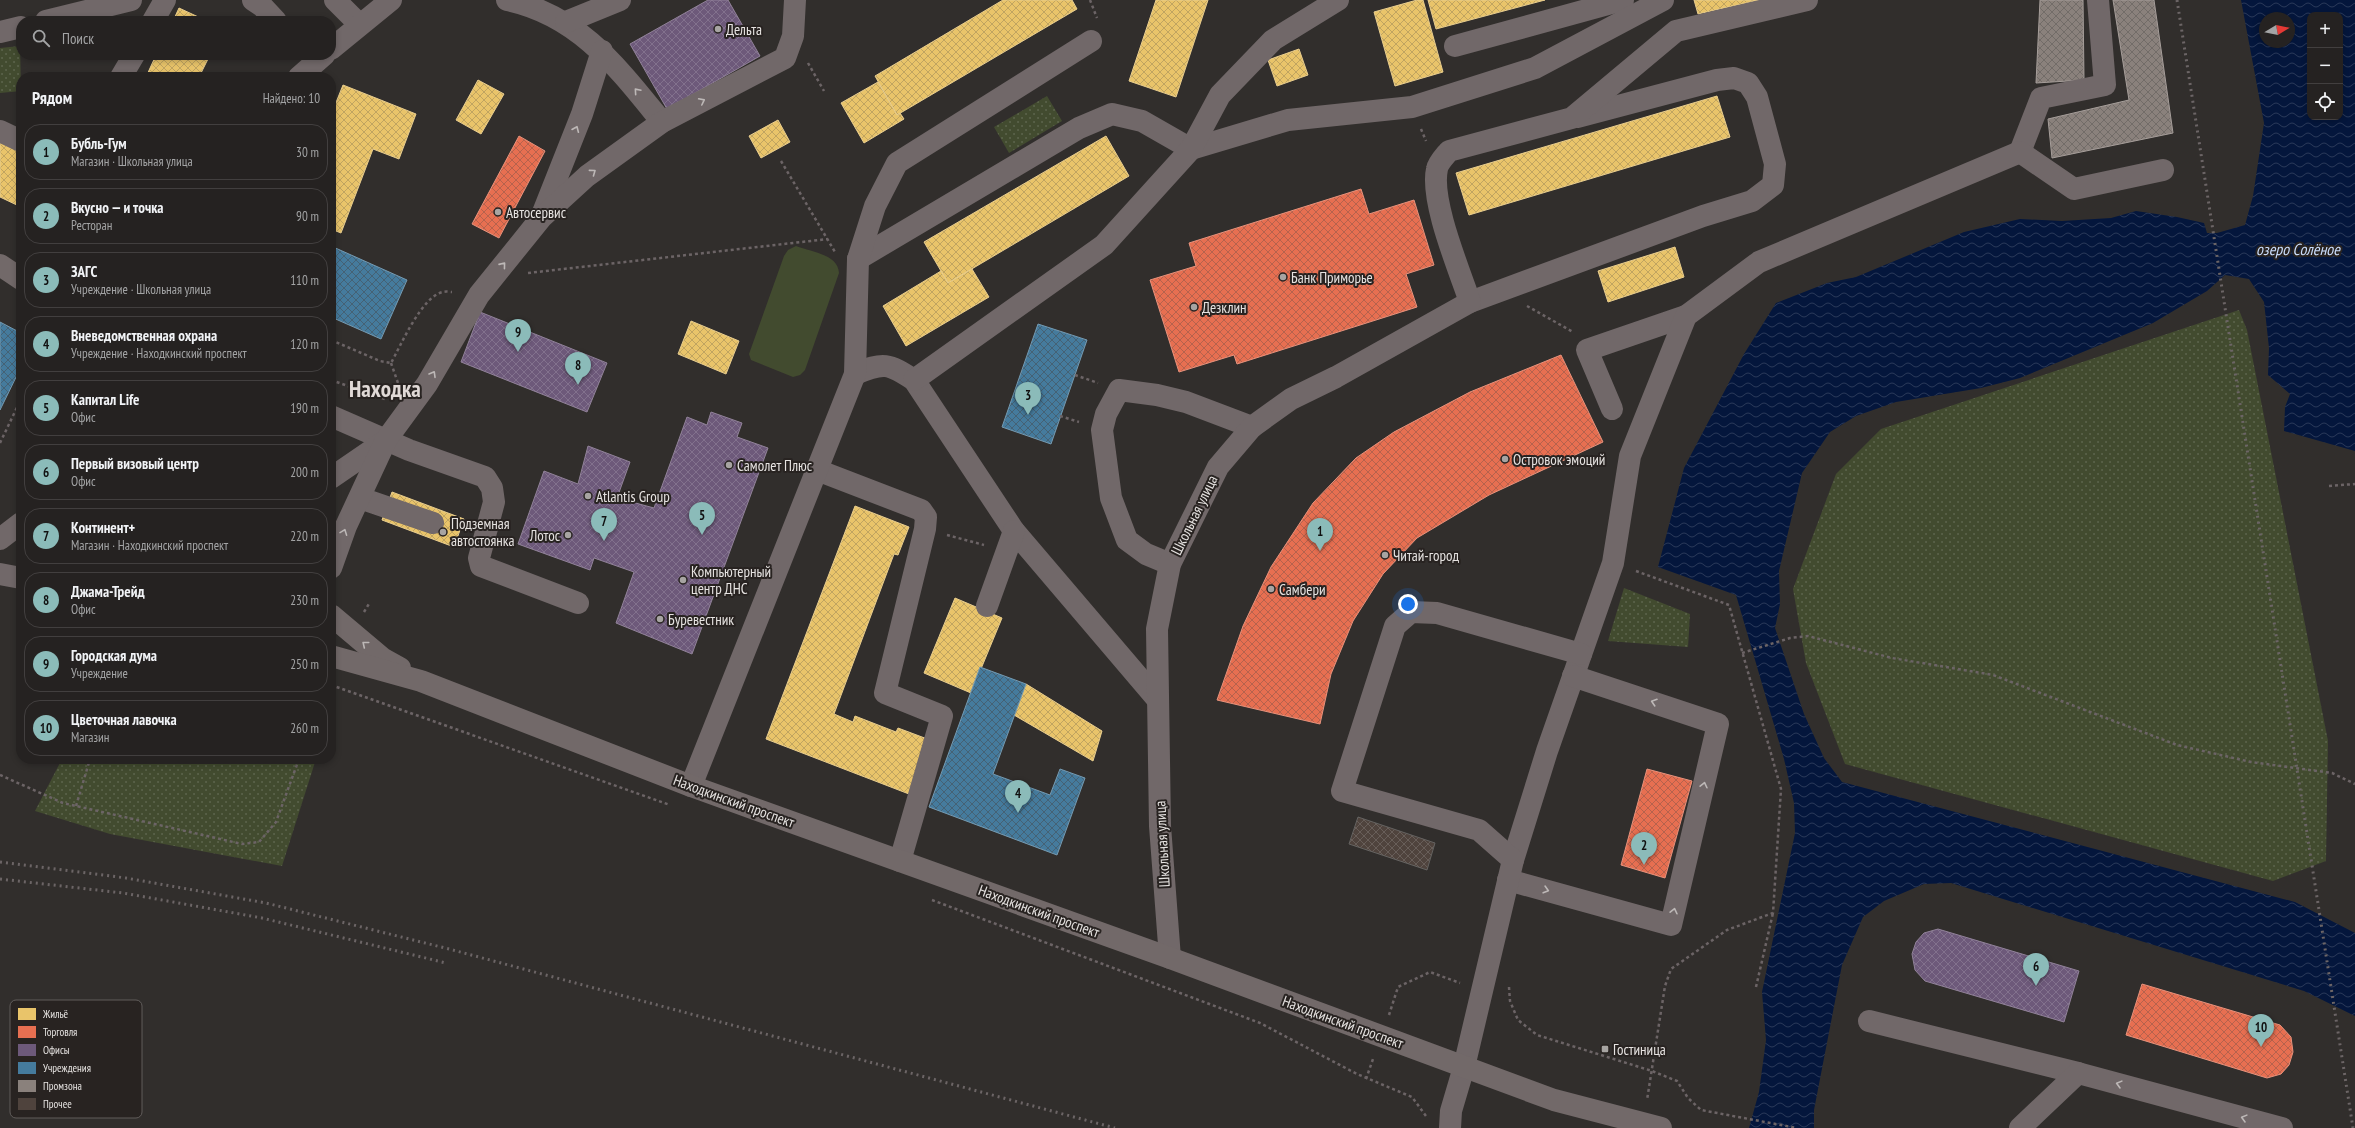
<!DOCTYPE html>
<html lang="ru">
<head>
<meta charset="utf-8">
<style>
  body { margin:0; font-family:"PT Sans Narrow",sans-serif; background:#2d2a2a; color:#f1f3f6 }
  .controls { position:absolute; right:12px; top:12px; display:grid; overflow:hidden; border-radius:8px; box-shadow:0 2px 6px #0003 }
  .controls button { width:36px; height:36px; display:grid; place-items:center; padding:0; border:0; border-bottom:1px solid #423f3f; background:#252221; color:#f1f3f6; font:20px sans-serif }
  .compass { position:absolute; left:2259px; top:12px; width:36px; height:36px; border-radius:50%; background:#252221; box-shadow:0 2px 6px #0003; rotate:80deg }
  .you { position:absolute; left:1408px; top:604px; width:14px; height:14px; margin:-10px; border:3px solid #fff; border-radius:50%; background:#1a73e8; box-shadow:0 0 0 6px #1a73e833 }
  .badge { display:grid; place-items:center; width:26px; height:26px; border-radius:50%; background:#8bbbb9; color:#111; font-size:13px; font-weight:700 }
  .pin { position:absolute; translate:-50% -33px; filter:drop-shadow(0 1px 2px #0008) }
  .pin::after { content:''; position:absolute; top:21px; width:14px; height:12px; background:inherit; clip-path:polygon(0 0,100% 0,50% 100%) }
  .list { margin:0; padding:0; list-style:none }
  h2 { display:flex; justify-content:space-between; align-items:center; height:52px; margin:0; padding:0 16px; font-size:17px }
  h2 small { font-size:13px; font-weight:400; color:#a3a4a5 }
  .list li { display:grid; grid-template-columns:26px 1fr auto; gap:12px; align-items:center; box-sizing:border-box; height:56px; margin:0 8px 8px; padding:0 8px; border:1px solid #423f3f; border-radius:16px }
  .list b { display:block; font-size:15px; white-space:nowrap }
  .list p { margin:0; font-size:13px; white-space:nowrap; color:#a3a4a5 }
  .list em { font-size:13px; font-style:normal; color:#a3a4a5 }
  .icon { flex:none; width:22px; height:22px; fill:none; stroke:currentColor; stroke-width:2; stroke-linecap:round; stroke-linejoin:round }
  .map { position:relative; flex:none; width:2355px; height:1128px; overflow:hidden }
  .search { position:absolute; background:#252221; box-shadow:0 2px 6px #0003; left:16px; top:16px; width:320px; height:44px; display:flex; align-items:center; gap:10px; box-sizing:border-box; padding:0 14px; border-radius:16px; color:#a3a4a5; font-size:15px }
  .panel { position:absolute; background:#252221; box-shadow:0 2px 6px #0003; left:16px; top:72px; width:320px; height:692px; border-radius:16px }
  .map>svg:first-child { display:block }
  .grass { fill:url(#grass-dots) }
  .pitch { fill:#424b2f }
  .water { fill:url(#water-waves); fill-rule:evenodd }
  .homes { fill:url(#homes-cross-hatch); stroke:#e8cd8e }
  .shops { fill:url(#shops-cross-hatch); stroke:#e7927c }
  .offices { fill:url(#offices-cross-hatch); stroke:#918299 }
  .public { fill:url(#public-cross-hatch); stroke:#759ab1 }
  .industry { fill:url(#industry-cross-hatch); stroke:#a69e9a }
  .building { fill:url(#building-cross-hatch); stroke:#646260 }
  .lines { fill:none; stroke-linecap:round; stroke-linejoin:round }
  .path { stroke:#6c6466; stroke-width:2.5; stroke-dasharray:3 3; stroke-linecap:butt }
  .minor { stroke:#716869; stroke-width:22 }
  .major { stroke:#726969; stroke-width:22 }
  .rail { stroke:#6c6566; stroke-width:3; stroke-dasharray:2 4; stroke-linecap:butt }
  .oneway { stroke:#bdb8b7 }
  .poi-dot { fill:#a7a4a2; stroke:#282321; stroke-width:1.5 }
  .labels { text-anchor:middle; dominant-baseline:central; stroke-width:4; stroke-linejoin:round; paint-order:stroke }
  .poi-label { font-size:15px; fill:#e6e3e1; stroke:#282321; text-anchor:start }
  .street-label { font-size:15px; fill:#e6e3e1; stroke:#282321 }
  .water-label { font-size:16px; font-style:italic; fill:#caddfc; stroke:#282321 }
  .town-label { font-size:23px; font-weight:bold; fill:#e1dad7; stroke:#282321 }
  .key { fill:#282321; stroke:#615d5b; stroke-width:1 }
  .key-label { font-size:11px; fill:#e6e3e1 }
</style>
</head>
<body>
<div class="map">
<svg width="2355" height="1128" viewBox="0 0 2355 1128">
  <defs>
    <pattern id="grass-dots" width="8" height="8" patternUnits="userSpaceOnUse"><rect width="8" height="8" fill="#424b2f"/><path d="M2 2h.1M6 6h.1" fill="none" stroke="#5d654d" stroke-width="1.8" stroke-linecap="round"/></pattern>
    <pattern id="water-waves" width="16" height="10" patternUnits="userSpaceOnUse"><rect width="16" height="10" fill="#04163c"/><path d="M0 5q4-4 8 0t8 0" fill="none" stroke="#293858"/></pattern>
    <pattern id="homes-cross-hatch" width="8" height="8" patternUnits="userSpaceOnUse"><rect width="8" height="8" fill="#e9c46a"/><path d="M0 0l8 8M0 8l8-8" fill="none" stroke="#c0a460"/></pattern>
    <pattern id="shops-cross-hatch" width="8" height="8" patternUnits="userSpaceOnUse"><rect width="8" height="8" fill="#e76f51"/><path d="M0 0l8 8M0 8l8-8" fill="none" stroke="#b6624d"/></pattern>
    <pattern id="offices-cross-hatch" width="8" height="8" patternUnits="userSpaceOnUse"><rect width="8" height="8" fill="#6d597a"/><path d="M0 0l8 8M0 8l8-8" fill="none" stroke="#82718d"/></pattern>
    <pattern id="public-cross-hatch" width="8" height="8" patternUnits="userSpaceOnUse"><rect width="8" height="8" fill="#457b9d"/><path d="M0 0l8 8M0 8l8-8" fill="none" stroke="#456275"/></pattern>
    <pattern id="industry-cross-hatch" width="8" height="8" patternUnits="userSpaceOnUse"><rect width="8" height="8" fill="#8a817c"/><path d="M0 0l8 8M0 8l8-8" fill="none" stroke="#726c68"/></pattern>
    <pattern id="building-cross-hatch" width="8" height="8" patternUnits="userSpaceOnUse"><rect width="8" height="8" fill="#4f433d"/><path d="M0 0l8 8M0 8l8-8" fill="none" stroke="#685e59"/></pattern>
  </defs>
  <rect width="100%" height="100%" fill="#312e2c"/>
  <g class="grass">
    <polygon points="20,46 21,91 0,93 0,48"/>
    <polygon points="1047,96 1062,121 1009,153 994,127"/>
    <polygon points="2239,310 2247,330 2328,741 2326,861 2273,881 1845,764 1806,663 1793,589 1836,474 1881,429"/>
    <polygon points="1624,588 1690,614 1688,647 1608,641"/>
    <polygon points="62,759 316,759 282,866 110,834 35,811"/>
  </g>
  <path class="pitch" d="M796,246C811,252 838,254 839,273L805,370L800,375L793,377L751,360L749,354L784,256L788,250Z"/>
  <path class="water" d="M2241,0H2355V451L2284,431L2285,407L2290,394L2268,375L2269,348L2264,302L2249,279L2225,275L2207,291L2153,323L2020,378L1981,388L1896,402L1856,416L1830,432L1802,473L1779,571L1780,604L1775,628L1804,714L1824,758L1842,782L2295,902L2355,933V1016L2304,991L1951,883L1924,884L1884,901L1863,917L1842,965L1814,1110V1128H1749L1759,1092L1766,1040L1762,992L1795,833L1794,803L1784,759L1736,595L1658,567L1684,468L1744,354L1776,303L1827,283L1856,277L1964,232L2020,219L2062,221L2111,218L2136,211L2177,217L2204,223L2207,233H2217L2245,225L2253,196L2264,123ZM2310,15H2340V117H2310ZM2265,18H2289V42H2265Z"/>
  <g class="homes">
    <polygon points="1003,0 1072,0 1077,9 897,115 875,76"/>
    <polygon points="1156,0 1208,0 1176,97 1129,81"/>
    <polygon points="1417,0 1423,0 1443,72 1395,86 1374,12"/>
    <polygon points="1428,0 1545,0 1436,29"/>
    <polygon points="1694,0 1759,0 1698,14"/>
    <polygon points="179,8 207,21 173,21"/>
    <polygon points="1299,49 1308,75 1277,86 1268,60"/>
    <polygon points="156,55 210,55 199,77 146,77"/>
    <polygon points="478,80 504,94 481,134 456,120"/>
    <polygon points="878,82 897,115 900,113 904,119 864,143 841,103"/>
    <polygon points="343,85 416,114 399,159 373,149 341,233 331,229 331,115"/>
    <polygon points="1717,96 1730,137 1469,215 1456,173"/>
    <polygon points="778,120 790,142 761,158 749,136"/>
    <polygon points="1106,136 1129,176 948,283 924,242"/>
    <polygon points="0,140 21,149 21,207 0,197"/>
    <polygon points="1675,247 1684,277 1608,302 1598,271"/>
    <polygon points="972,269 989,297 906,346 883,306 941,271 948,283"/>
    <polygon points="691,321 739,341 726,374 678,354"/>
    <polygon points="392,492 464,519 454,547 382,520"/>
    <polygon points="855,506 909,527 898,555 894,554 834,714 853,722 855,716 896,732 898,728 930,740 909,794 766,739"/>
    <polygon points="955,598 1002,618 971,693 924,673"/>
    <polygon points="1026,684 1102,731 1093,761 1014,715"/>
  </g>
  <g class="shops">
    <polygon points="519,136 545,151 499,238 472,224"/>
    <polygon points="1361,189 1369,214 1414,200 1434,265 1406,274 1417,307 1237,364 1234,355 1179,372 1150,280 1196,266 1189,243"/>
    <polygon points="1561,355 1603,442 1489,495 1417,538 1383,574 1353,621 1331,674 1320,724 1217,700 1243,626 1271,567 1313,503 1356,458 1394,432 1470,392"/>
    <polygon points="1647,769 1692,781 1665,878 1621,865"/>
    <polygon points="2142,984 2280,1025 2291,1037 2293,1052 2289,1065 2281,1074 2267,1078 2126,1035"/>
  </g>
  <g class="offices">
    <polygon points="708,0 728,0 760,56 667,109 630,44"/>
    <polygon points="480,312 607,363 587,412 461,362"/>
    <polygon points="711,412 742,423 737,437 768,448 692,654 616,623 634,572 594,558 590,570 518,544 544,471 578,484 588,446 630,462 617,498 654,508 687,417 707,425"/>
    <polygon points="1938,929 2079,971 2064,1022 1925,981 1915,970 1912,954 1916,942 1924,933"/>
  </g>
  <g class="public">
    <polygon points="331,246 407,280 381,339 331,317"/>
    <polygon points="0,322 21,333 21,367 0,410"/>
    <polygon points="1038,324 1087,340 1051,444 1002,427"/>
    <polygon points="980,667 1026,684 993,774 1050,795 1060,769 1085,778 1057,855 929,807"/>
  </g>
  <g class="industry">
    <polygon points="2040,0 2083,0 2084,80 2036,83"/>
    <polygon points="2113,0 2154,0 2173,133 2052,158 2048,119 2129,100"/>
  </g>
  <polygon class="building" points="1358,817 1435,843 1427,870 1349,844"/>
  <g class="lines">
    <g class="path">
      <polyline points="1090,0 1097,18"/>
      <polyline points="808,63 824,91"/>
      <polyline points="1421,129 1426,141"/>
      <polyline points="781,161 835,252"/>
      <polyline points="528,273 828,239"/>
      <polyline points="1527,306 1573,332"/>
      <path d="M331,340L380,361L391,363C401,345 422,296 443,292C446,291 450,292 452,292"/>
      <polyline points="391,363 398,383"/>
      <polyline points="1075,375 1098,383"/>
      <polyline points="331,380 387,400"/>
      <polyline points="1060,416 1079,422"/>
      <polyline points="0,443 21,399"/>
      <polyline points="2329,486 2355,484"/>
      <polyline points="947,535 984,545"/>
      <polyline points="1636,571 1729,605 1781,789 1773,913 1727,930 1671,969 1665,986 1647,1100"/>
      <polyline points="364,612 370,602"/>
      <polyline points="1742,653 1790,638 1808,636 1892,658 1993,675 2177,745 2251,762 2332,773 2355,784"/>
      <polyline points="331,685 670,805"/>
      <polyline points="0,775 63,803 242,844 259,842 276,822 299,759"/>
      <polyline points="76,806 90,759"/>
      <polyline points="932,900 1260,1023 1357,1074 1412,1097 1426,1116"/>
      <polyline points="1509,987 1510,1001 1518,1020 1537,1035 1652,1071 1677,1081 1688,1098 1701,1110 1797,1128"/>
      <polyline points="1756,987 1773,913"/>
      <polyline points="1389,1015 1398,987 1430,972 1460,983"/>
      <polyline points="1366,1079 1373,1059"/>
    </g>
    <g class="minor">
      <polyline points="253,0 262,6 276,21"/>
      <polyline points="335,0 359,24"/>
      <path d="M507,0C579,15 618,68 662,122"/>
      <polyline points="46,21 131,0"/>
      <polyline points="153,21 165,0"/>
      <polyline points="566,22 620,0"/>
      <polyline points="0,32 21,27"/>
      <polyline points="1455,46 1623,0"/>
      <polyline points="331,49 391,0"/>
      <polyline points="121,77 134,55"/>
      <polyline points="299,77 324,55"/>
      <polyline points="0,131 21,141"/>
      <polyline points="2020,152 2041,98 2105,85 2098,0"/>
      <polyline points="542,215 582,114 602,51"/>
      <polyline points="858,259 1079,128 1112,114 1142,121 1191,149 1288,120 1412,107 1535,68 1663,0"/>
      <polyline points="1470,302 1703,216 1752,201 1773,185 1775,164 1757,97 1748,83 1734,78 1717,80 1577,117"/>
      <path d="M855,374C884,362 888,363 914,380L1014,531L1158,700"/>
      <polyline points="914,380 1104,245 1191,149 1220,95 1273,40 1338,0"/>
      <polyline points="1612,409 1587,350 1686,316"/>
      <polyline points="331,416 409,450 485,477 492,488 494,502 479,558 481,566 578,603"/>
      <polyline points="817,470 921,510 926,517 925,529 885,693 942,716 900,861"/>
      <polyline points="331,478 385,441"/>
      <polyline points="360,498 433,523"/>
      <polyline points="0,539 21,523"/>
      <polyline points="1170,564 1146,554 1127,540 1111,498 1102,430 1106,414 1119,390 1157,395 1186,402 1252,427"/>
      <polyline points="331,568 346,526 386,440 427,384 479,295 541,218 587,176 662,122 785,58 793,36 795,0"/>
      <polyline points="0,574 21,578"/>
      <polyline points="987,606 1014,531"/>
      <polyline points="691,786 855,374 858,259 875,206 897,163 1091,41"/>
      <polyline points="1513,860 1547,751 1613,563 1630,456 1686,316 1759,262 2020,152 2074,189 2163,170"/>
      <polyline points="1508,880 1671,925 1718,724 1573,676"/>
      <path d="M1170,958L1160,826L1157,629L1170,564L1218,467L1252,427L1291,399L1336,377L1470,302C1459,269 1430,201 1437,169C1438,163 1445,156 1449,151L1572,118L1676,31L1807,0"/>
      <polyline points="1869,1021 2078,1073"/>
      <polyline points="1450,1128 1451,1111 1464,1067 1513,860 1479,830 1342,791 1395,626 1411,612 1437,613 1581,654"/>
      <polyline points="2020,1128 2078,1073 2282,1128"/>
    </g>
    <g class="major">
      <polyline points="0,265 21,279"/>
      <polyline points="331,615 382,658 400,668"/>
      <polyline points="331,656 421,681 691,786 1170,958 1554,1100 1661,1128"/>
    </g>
    <g class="rail">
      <polyline points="2177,0 2353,1128"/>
      <polyline points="0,862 126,878 266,903 449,949 1115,1128"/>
      <polyline points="0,879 123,893 262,918 446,963"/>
    </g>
  </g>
  <defs><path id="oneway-chevron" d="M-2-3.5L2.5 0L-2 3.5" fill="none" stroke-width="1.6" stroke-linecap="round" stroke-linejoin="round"/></defs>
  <g class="oneway">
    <use href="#oneway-chevron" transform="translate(637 91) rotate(-131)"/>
    <use href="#oneway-chevron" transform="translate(702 101) rotate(-27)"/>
    <use href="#oneway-chevron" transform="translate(576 129) rotate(-67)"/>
    <use href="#oneway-chevron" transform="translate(593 172) rotate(-36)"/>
    <use href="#oneway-chevron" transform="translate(503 265) rotate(-51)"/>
    <use href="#oneway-chevron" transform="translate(433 374) rotate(-60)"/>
    <use href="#oneway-chevron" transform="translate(344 532) rotate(-69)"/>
    <use href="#oneway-chevron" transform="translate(365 644) rotate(-141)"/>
    <use href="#oneway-chevron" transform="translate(1654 702) rotate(-162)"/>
    <use href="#oneway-chevron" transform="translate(1704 785) rotate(-77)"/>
    <use href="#oneway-chevron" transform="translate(1546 890) rotate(16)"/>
    <use href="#oneway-chevron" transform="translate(1674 911) rotate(-77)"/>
    <use href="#oneway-chevron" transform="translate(2119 1084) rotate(-165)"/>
    <use href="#oneway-chevron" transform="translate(2244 1118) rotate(-165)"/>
  </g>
  <g class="poi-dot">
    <circle cx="718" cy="29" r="4"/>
    <circle cx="498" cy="212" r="4"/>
    <circle cx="1283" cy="277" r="4"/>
    <circle cx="1194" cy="307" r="4"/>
    <circle cx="1505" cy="459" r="4"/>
    <circle cx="729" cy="465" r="4"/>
    <circle cx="588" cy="496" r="4"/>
    <circle cx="443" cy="532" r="4"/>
    <circle cx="568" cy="535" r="4"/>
    <circle cx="1385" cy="555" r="4"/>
    <circle cx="683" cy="580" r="4"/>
    <circle cx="1271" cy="589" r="4"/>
    <circle cx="660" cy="619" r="4"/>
    <rect x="1601" y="1045" width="8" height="8" rx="2"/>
  </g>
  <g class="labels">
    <g class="poi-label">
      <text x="726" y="29">Дельта</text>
      <text x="506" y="212">Автосервис</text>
      <text x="1291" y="277">Банк Приморье</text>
      <text x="1202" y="307">Дезклин</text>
      <text x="1513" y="459">Островок эмоций</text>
      <text x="737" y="465">Самолет Плюс</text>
      <text x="596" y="496">Atlantis Group</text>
      <text x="451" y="523">Подземная<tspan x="451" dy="17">автостоянка</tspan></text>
      <text x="560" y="535" text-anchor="end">Лотос</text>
      <text x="1393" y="555">Читай-город</text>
      <text x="691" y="571">Компьютерный<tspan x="691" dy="17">центр ДНС</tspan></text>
      <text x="1279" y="589">Самбери</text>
      <text x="668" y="619">Буревестник</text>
      <text x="1613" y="1049">Гостиница</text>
    </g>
    <g class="street-label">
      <text transform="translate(1194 515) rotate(-64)">Школьная улица</text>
      <text transform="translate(734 801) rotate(20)">Находкинский проспект</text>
      <text transform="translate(1162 844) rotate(-93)">Школьная улица</text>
      <text transform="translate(1039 911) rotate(20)">Находкинский проспект</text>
      <text transform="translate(1343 1022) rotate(20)">Находкинский проспект</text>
    </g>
    <g class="water-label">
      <text x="2298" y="249">озеро Солёное</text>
    </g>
    <g class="town-label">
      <text x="385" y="388">Находка</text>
    </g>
  </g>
  <rect x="10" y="1000" width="132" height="118" rx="6" class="key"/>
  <rect x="18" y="1008" width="18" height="12" fill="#e9c46a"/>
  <rect x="18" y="1026" width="18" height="12" fill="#e76f51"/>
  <rect x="18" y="1044" width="18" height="12" fill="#6d597a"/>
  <rect x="18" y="1062" width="18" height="12" fill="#457b9d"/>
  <rect x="18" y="1080" width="18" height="12" fill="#8a817c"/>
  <rect x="18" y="1098" width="18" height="12" fill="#4f433d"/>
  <g class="key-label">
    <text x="43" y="1018">Жильё</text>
    <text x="43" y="1036">Торговля</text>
    <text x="43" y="1054">Офисы</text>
    <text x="43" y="1072">Учреждения</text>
    <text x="43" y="1090">Промзона</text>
    <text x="43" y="1108">Прочее</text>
  </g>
</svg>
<div class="controls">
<button>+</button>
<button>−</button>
<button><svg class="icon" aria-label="locate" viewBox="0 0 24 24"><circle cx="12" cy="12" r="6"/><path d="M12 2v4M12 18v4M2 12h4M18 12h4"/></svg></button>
</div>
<svg class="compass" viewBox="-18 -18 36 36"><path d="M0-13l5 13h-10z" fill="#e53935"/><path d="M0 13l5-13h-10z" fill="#a3a4a5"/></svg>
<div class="you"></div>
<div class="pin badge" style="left:1320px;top:551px">1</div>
<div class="pin badge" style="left:1644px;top:865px">2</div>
<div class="pin badge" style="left:1028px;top:415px">3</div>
<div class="pin badge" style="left:1018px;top:813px">4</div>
<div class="pin badge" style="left:702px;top:535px">5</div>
<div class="pin badge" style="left:2036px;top:986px">6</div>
<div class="pin badge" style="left:604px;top:541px">7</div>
<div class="pin badge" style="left:578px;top:385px">8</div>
<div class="pin badge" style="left:518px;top:352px">9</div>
<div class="pin badge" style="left:2261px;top:1047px">10</div>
<div class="search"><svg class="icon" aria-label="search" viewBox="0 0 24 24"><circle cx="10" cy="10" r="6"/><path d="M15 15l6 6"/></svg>Поиск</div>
<section class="panel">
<h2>Рядом<small>Найдено: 10</small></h2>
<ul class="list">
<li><span class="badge">1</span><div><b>Бубль-Гум</b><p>Магазин · Школьная улица</p></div><em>30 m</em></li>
<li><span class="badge">2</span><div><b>Вкусно — и точка</b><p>Ресторан</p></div><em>90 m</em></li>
<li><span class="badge">3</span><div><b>ЗАГС</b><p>Учреждение · Школьная улица</p></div><em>110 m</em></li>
<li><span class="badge">4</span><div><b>Вневедомственная охрана</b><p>Учреждение · Находкинский проспект</p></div><em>120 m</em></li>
<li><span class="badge">5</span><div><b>Капитал Life</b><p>Офис</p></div><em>190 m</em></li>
<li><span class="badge">6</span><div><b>Первый визовый центр</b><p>Офис</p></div><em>200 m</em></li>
<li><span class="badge">7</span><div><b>Континент+</b><p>Магазин · Находкинский проспект</p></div><em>220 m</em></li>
<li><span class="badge">8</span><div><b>Джама-Трейд</b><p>Офис</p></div><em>230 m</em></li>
<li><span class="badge">9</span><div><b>Городская дума</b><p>Учреждение</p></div><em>250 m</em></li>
<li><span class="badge">10</span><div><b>Цветочная лавочка</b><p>Магазин</p></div><em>260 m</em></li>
</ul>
</section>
</div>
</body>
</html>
